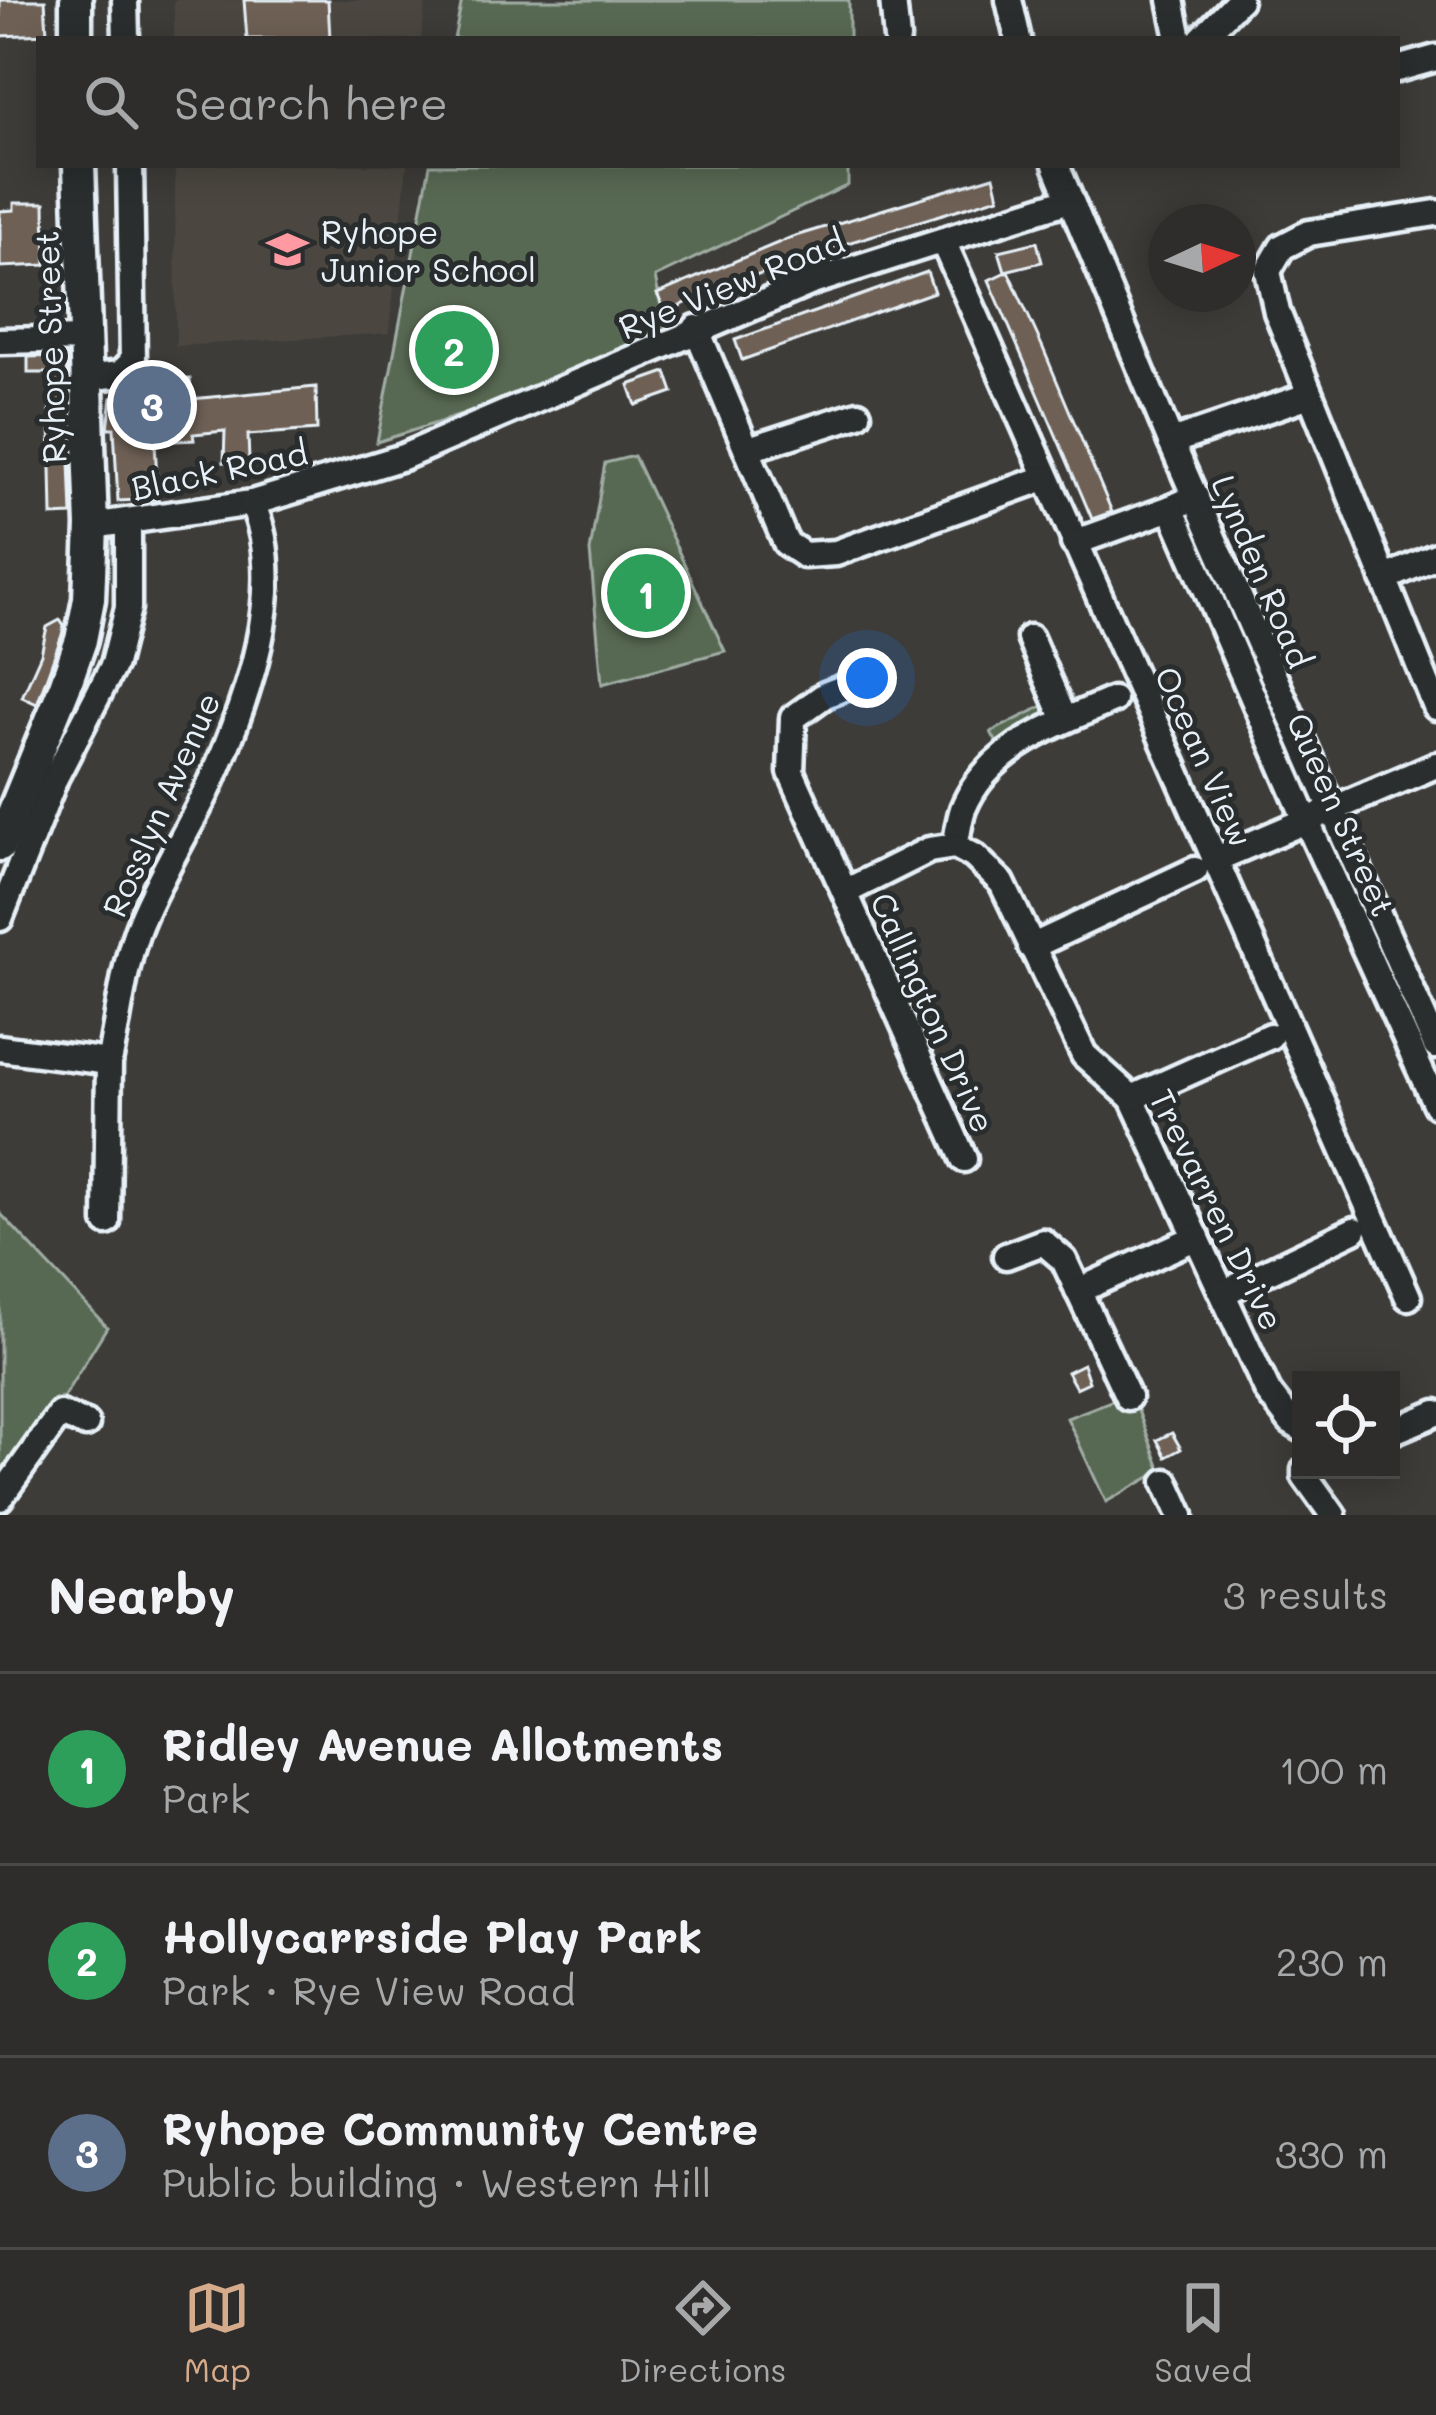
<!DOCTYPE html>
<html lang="en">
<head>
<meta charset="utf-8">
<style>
  body { margin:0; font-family:Mali,sans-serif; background:#363533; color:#f1f3f6 }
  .controls { position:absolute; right:36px; bottom:36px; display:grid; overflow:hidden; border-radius:0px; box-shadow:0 6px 30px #0003 }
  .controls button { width:108px; height:108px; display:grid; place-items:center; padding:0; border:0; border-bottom:3px solid #494947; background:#2e2d2b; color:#f1f3f6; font:60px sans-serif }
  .compass { position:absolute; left:1148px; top:204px; width:108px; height:108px; border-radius:50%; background:#2e2d2b; box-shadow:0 6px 30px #0003; rotate:86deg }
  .you { position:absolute; left:867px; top:678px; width:42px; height:42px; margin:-30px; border:9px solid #fff; border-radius:50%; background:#1a73e8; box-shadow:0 0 0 18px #1a73e833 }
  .badge { display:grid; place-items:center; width:78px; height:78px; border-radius:50%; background:#d6ab8b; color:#fff; font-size:39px; font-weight:700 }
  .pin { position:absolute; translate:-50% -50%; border:6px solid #fff; box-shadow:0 3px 12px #0006 }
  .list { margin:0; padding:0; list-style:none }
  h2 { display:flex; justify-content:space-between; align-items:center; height:156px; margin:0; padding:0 48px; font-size:51px }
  h2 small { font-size:39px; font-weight:400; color:#a7a8a9 }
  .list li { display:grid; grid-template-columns:78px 1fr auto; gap:36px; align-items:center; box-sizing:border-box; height:192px; padding:0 48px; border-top:3px solid #494947 }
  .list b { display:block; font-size:45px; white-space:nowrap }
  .list p { margin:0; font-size:39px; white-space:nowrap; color:#a7a8a9 }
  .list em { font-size:39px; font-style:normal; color:#a7a8a9 }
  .icon { flex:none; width:66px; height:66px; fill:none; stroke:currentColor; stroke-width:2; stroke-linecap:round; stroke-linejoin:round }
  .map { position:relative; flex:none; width:1436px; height:1515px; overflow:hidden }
  .search { position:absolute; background:#2e2d2b; box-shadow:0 6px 30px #0003; left:36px; right:36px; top:36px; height:132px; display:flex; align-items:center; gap:30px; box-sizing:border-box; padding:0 42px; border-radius:0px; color:#a7a8a9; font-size:45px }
  .sheet { height:732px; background:#2e2d2b }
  nav { display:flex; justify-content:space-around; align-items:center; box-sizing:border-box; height:168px; border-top:3px solid #494947; background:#2e2d2b; font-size:33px; color:#a7a8a9 }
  nav a { display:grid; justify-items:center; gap:6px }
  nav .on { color:#d6ab8b }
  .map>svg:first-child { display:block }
  .built { fill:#4c4741 }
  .green { fill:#596952; stroke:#a0ada5; stroke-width:3 }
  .building { fill:#6e6054; stroke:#e8f1f8; stroke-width:3 }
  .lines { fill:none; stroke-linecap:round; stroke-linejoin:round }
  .minor-casing { stroke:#e8f1f8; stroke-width:33 }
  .major-casing { stroke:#e8f1f8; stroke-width:39 }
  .minor { stroke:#2a2d2e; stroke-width:24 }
  .major { stroke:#2a2d2e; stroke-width:30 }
  .labels { text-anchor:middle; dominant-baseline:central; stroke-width:10; stroke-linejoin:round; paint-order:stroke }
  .poi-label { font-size:33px; fill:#e8f1f8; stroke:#2a2d2e; text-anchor:start }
  .street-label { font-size:33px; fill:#e8f1f8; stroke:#2a2d2e }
</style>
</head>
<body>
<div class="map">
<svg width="1436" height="1515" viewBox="0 0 1436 1515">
  <rect width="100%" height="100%" fill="#3e3c39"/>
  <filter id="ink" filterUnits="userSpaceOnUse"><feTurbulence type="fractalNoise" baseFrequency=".00833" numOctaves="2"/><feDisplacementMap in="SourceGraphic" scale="24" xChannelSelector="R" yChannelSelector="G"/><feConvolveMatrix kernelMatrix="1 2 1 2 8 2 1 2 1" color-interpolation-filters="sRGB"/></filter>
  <g filter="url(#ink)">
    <g class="built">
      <polygon points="174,0 426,0 421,39 174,39"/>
      <polygon points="175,165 407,165 389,333 176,346"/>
    </g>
    <g class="green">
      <polygon points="462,0 849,0 849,39 454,39"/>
      <polygon points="430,165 848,165 848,185 655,277 668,341 605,369 377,442"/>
      <polygon points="634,456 725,651 602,684 590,551 605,463"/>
      <polygon points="1043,706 1048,719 998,745 991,732"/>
      <polygon points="0,1213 107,1327 53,1414 5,1474 0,1469"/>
      <polygon points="1116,1399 1134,1400 1161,1471 1106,1502 1067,1418"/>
    </g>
    <g class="building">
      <polygon points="0,0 45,0 47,34 0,36"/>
      <polygon points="244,0 328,0 330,39 247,39"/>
      <polygon points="994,176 999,197 785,262 786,265 700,296 666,313 657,294 792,237"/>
      <polygon points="14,203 45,203 46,265 0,267 0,211 14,210"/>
      <polygon points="1037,242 1042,262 1005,271 999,251"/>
      <polygon points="1008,271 1043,348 1112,512 1092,519 1081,493 989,280"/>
      <polygon points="927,272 934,292 742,360 735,340"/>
      <polygon points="66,356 72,515 52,516 49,373 28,373 28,357"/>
      <polygon points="666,372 673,392 636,405 629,385"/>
      <polygon points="190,379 191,399 316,387 317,430 248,435 249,460 224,462 225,431 193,434 194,440 155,442 158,499 118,501 114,428 108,428 112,398 119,398 119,391 137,389 137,382"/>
      <polygon points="60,620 64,626 62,635 37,704 22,697 41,654 47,627"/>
      <polygon points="1083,1364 1089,1382 1076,1388 1067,1372"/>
      <polygon points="1172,1433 1181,1449 1166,1457 1157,1440"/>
    </g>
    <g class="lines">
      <defs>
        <g id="minor">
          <polyline points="125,0 126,39"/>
          <polyline points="893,0 897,39"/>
          <polyline points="1009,0 1018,39"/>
          <polyline points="1171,0 1179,39"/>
          <polyline points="1201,39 1239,0"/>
          <polyline points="1397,69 1436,58"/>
          <polyline points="1056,165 1171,442 1436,1046"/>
          <polyline points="1436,213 1309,233 1282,247 1268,271 1277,312 1436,707"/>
          <polyline points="943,241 1408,1297"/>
          <polyline points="696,328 786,543 804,555 836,553 1045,478"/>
          <polyline points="0,341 84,339"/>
          <polyline points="86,378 120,374 133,361 130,165"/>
          <polyline points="1171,442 1310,395"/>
          <polyline points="749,449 858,414"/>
          <polyline points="1196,497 1171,508 1306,820 1436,1105"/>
          <polyline points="92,526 252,503 403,457 812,282 1069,200"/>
          <polyline points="1074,543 1171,508"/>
          <polyline points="1384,579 1436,556"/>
          <polyline points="1030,638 1065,720"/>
          <polyline points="872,677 825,695 793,718 791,772 964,1159"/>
          <path d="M955,846C958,834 959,820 963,809C988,747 1057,724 1113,700"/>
          <polyline points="1214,860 1436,765"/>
          <polyline points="845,892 929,850 955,846 974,856 1002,883 1084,1055 1132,1098 1268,1392 1291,1422 1301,1428"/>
          <polyline points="0,918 55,778 114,664 128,608 128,522"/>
          <polyline points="1031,947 1195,870"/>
          <path d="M0,1048L109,1062C119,1018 124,959 142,918C161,873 188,831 209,787C245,707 290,587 252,503"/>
          <polyline points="1132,1098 1270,1036"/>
          <polyline points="107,1222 109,1062"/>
          <polyline points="1006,1256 1043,1242 1064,1260 1128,1397"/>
          <polyline points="1078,1291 1197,1237"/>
          <polyline points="1223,1293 1354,1230"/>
          <polyline points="1391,1432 1436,1413"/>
          <polyline points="1305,1470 1305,1476 1333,1515"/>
          <polyline points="1166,1482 1181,1515"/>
          <polyline points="0,1498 60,1414 86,1424"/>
        </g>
        <g id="major">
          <polyline points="76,39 76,0"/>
          <polyline points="0,845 65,686 81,640 89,599 92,526 79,165"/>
        </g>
      </defs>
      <use href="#minor" class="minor-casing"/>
      <use href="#major" class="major-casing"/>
      <use href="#minor" class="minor"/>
      <use href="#major" class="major"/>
    </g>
  </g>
  <defs>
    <symbol id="school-bare" viewBox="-9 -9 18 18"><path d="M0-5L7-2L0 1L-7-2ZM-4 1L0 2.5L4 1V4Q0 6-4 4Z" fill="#ff9aa2" stroke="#2a2d2e" stroke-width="2.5" paint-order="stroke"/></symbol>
  </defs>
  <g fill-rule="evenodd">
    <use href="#school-bare" x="258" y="220" width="59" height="59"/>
  </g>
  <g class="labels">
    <g class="poi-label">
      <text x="321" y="230">Ryhope<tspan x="321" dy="38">Junior School</tspan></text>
    </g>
    <g class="street-label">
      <text transform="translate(731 283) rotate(-22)">Rye View Road</text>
      <text transform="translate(49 347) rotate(-92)">Ryhope Street</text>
      <text transform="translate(219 469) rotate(-12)">Black Road</text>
      <text transform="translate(1263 571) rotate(67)">Lynden Road</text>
      <text transform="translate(1205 756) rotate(66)">Ocean View</text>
      <text transform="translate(160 804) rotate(-66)">Rosslyn Avenue</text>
      <text transform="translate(1342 814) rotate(66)">Queen Street</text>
      <text transform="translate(934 1012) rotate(66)">Callington Drive</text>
      <text transform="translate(1218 1209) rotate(64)">Trevarren Drive</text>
    </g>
  </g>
</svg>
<div class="controls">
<button><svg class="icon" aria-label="locate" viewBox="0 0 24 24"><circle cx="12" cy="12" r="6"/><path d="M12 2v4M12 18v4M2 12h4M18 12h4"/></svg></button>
</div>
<svg class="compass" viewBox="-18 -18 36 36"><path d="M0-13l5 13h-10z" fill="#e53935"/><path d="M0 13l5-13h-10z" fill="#a7a8a9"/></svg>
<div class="you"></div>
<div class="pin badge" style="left:646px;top:593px;background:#2e9e5b">1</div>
<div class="pin badge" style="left:454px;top:350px;background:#2e9e5b">2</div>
<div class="pin badge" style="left:152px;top:405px;background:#5c6f8a">3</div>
<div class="search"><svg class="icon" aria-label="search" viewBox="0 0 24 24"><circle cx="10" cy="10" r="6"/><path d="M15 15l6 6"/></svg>Search here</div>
</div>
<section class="sheet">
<h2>Nearby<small>3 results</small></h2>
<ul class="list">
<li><span class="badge" style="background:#2e9e5b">1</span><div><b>Ridley Avenue Allotments</b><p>Park</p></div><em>100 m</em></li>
<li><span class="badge" style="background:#2e9e5b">2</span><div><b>Hollycarrside Play Park</b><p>Park · Rye View Road</p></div><em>230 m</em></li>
<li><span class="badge" style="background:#5c6f8a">3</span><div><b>Ryhope Community Centre</b><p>Public building · Western Hill</p></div><em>330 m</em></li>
</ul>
</section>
<nav>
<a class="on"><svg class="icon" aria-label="map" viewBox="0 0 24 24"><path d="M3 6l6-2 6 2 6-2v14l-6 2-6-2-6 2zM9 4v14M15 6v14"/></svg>Map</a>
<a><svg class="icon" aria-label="directions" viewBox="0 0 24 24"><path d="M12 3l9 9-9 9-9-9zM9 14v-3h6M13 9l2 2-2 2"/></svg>Directions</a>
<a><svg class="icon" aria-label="saved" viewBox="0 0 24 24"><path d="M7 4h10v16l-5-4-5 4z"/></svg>Saved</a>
</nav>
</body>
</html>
